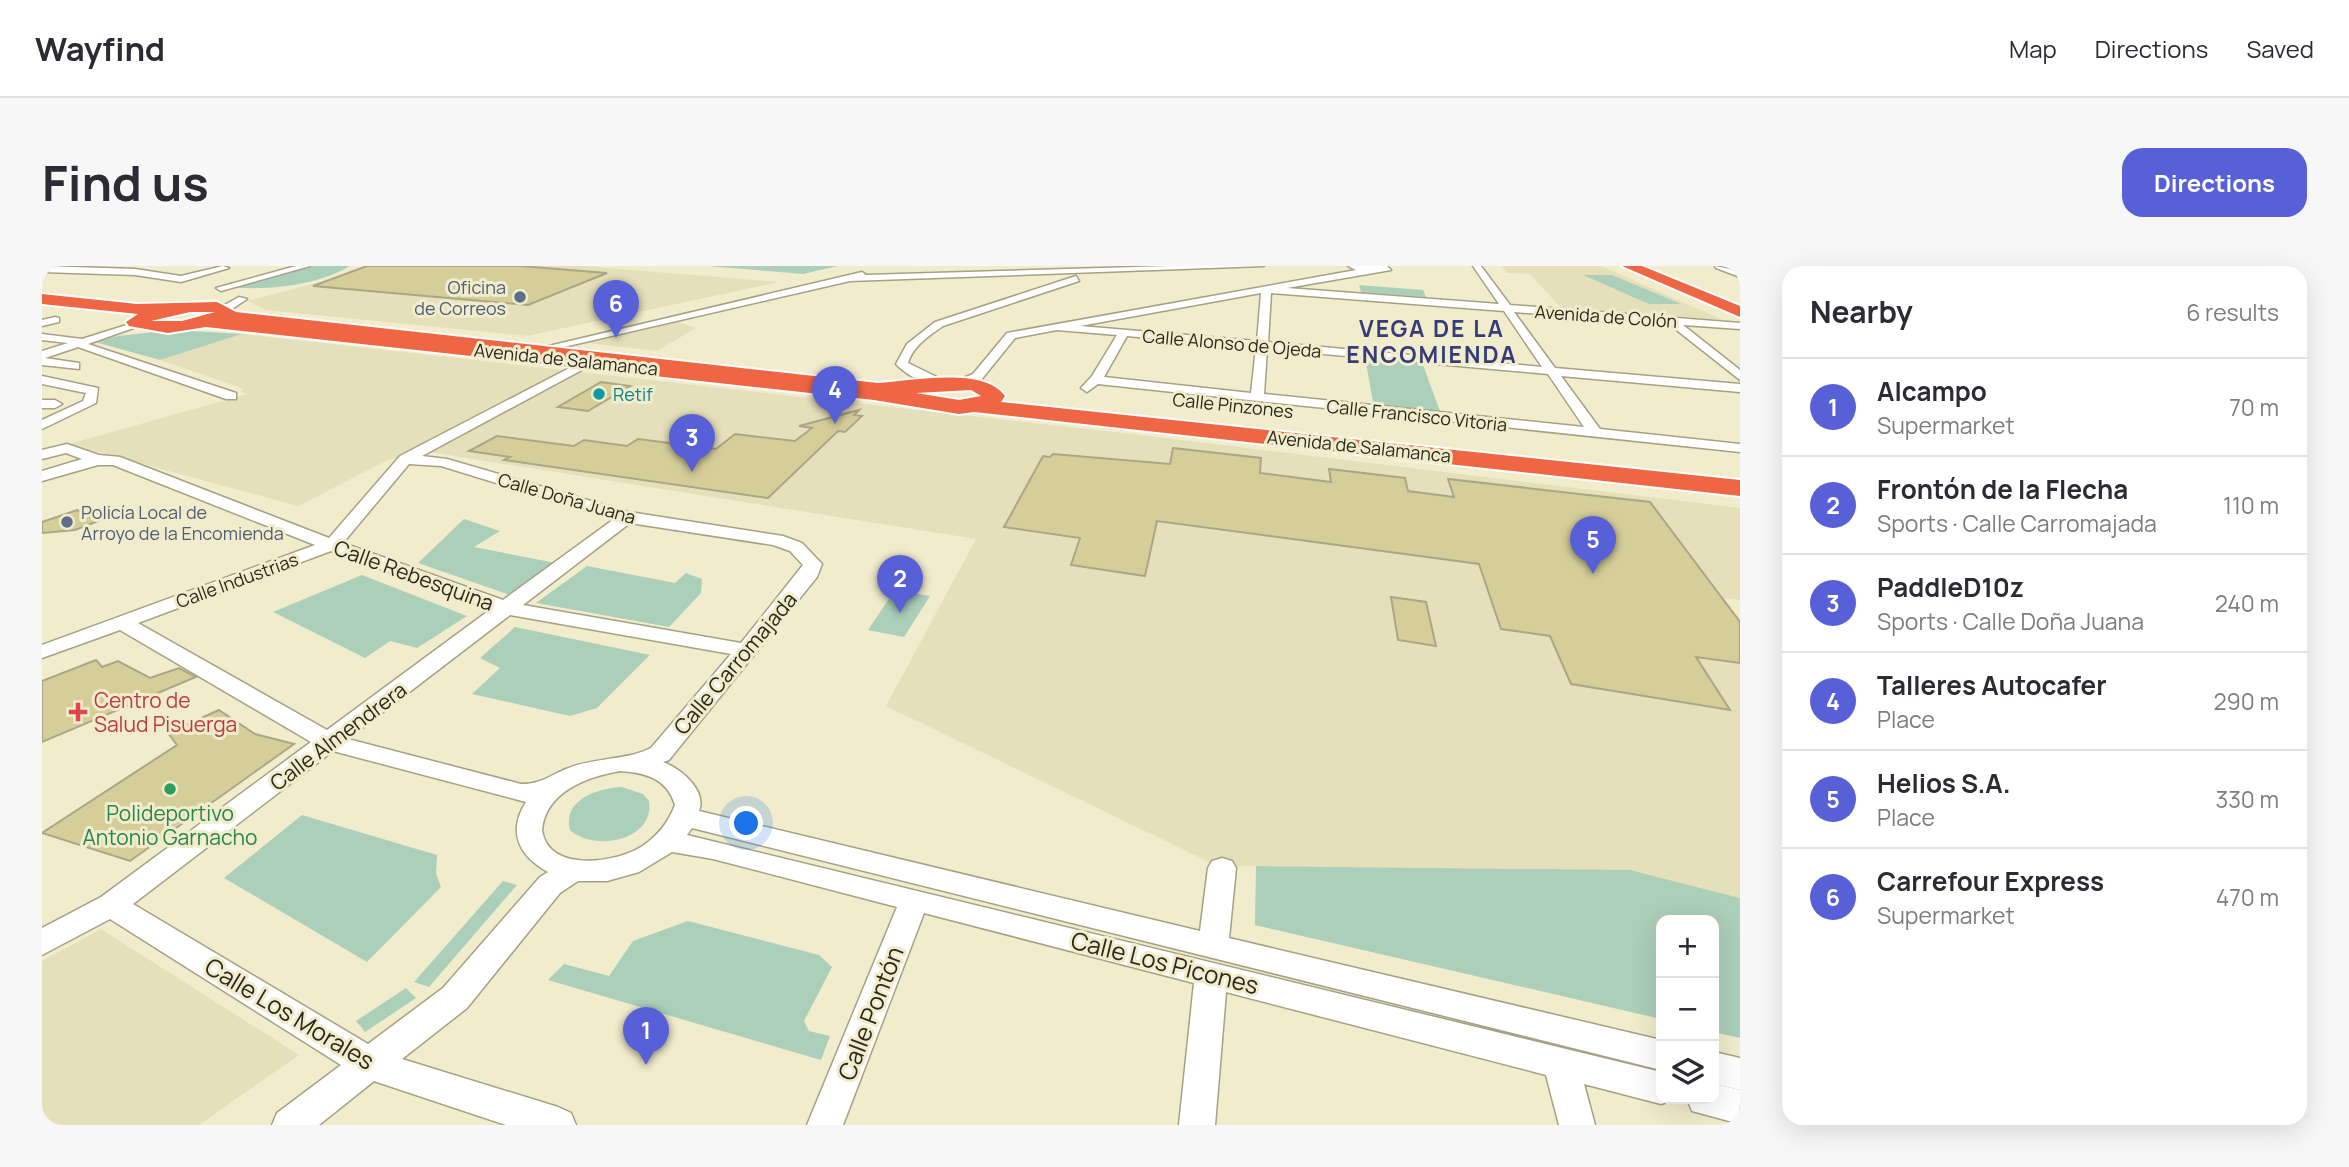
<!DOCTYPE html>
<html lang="en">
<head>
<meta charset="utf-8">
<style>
  body { margin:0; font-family:Manrope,sans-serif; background:#f7f7f7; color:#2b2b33 }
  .controls { position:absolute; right:21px; bottom:21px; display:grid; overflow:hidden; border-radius:14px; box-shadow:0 7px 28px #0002 }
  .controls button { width:63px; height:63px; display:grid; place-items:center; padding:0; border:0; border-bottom:2px solid #e1e1e2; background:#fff; color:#2b2b33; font:35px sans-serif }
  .you { position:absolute; left:705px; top:558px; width:24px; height:24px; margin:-18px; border:5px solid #fff; border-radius:50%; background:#1a73e8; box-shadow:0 0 0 10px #1a73e833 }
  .badge { display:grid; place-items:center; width:46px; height:46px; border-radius:50%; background:#5860d7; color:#fff; font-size:23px; font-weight:700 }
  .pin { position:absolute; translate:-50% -58px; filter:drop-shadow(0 2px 4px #0008) }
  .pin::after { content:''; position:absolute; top:37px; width:24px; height:21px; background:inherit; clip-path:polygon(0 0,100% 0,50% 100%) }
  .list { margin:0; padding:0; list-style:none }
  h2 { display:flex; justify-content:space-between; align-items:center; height:91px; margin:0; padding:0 28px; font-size:30px }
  h2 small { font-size:23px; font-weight:400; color:#7c7c81 }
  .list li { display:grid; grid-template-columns:46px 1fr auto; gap:21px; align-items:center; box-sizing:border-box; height:98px; padding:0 28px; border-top:2px solid #e1e1e2 }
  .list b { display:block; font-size:26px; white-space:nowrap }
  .list p { margin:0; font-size:23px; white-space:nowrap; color:#7c7c81 }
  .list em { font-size:23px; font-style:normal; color:#7c7c81 }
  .icon { flex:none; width:38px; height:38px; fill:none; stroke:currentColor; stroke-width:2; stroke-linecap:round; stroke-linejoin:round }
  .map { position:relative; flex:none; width:1698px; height:859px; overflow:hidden; border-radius:21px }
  header { display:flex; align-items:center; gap:42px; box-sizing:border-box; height:98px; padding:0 35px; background:#fff; border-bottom:2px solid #e1e1e2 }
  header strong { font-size:33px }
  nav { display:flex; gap:38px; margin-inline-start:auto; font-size:24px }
  .intro { display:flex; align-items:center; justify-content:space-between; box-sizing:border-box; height:168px; padding:0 42px }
  h1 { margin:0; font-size:49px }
  .button { padding:18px 32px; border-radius:21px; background:#5860d7; color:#fff; font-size:24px; font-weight:700 }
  main { display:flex; gap:42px; padding:0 42px }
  aside { flex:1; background:#fff; border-radius:21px; box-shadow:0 7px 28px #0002 }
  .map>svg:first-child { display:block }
  .built { fill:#e6e0ba }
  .green { fill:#accfb9 }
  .building { fill:#d6ce99; stroke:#aba688; stroke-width:2 }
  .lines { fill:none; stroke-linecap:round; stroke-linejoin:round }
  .street-casing { stroke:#a6a183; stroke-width:3 }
  .highway-casing { stroke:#fff; stroke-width:4 }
  .street { fill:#fff; fill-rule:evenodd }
  .highway { fill:#ef6644; fill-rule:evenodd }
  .service-dot { fill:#5c6f8a; stroke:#f1eccc; stroke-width:2.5 }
  .culture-dot { fill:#0f9aa8; stroke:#f1eccc; stroke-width:2.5 }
  .health-dot { fill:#e0444e; stroke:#f1eccc; stroke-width:2.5 }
  .leisure-dot { fill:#2e9e5b; stroke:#f1eccc; stroke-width:2.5 }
  .labels { text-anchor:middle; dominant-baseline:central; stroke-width:6; stroke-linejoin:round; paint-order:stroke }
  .far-service-label { font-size:18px; fill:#4e5e75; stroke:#f1eccc; text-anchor:end }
  .far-street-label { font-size:18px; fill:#2b291d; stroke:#f1eccc }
  .far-culture-label { font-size:18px; fill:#0d838f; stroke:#f1eccc; text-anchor:start }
  .street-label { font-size:21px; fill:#2b291d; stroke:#f1eccc }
  .health-label { font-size:21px; fill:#be3a42; stroke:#f1eccc; text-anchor:start }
  .leisure-label { font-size:21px; fill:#27864d; stroke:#f1eccc }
  .far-district-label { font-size:23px; font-weight:bold; letter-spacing:2px; fill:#363c78; stroke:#f1eccc }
  .near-street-label { font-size:24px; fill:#2b291d; stroke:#f1eccc }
</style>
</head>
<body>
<header>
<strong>Wayfind</strong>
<nav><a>Map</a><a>Directions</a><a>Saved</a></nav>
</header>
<div class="intro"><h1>Find us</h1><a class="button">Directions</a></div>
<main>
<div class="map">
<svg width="1698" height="859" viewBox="0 0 1698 859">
  <rect width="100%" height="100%" fill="#f1eccc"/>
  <g class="built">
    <polygon points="323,0 540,0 737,16 485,70 223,44 206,35 311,7"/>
    <polygon points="1460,0 1559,0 1681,54 1518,41 1488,8 1465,7"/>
    <polygon points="637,56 654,62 615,85 545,77"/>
    <polygon points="200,68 1090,168 1698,242 1698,334 1682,332 1698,354 1698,632 1588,604 1192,600 1169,597 844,440 934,273 387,186 346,194 256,240 27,178 205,128 198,125 202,123 118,94"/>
    <polygon points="59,663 257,789 157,859 0,859 0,695"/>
  </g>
  <g class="green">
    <path d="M271,0H308C276,19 226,25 190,21Z"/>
    <polygon points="666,0 796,0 761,8"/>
    <polygon points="1541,9 1570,9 1639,38 1607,38"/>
    <polygon points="1317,19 1381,24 1384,31 1319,26"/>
    <polygon points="131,64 200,68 118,94 53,76 76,70"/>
    <polygon points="1323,91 1380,96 1399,148 1332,142"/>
    <polygon points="422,253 458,265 432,281 514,297 468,329 376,297"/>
    <polygon points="545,300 633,317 644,307 660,313 659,327 627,361 494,337"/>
    <polygon points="320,309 425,350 375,382 348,375 323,392 231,346"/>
    <polygon points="853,324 888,330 862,371 826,364"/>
    <polygon points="473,361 608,389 555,442 528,450 430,428 458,402 438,392"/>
    <path d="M580,521L601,528L607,535C613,575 552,586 528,564C520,533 557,522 580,521Z"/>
    <polygon points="260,549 395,589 394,608 399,621 325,696 182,612"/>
    <polygon points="1214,600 1588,604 1698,632 1698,772 1672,766 1672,654 1619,654 1619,753 1213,659"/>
    <polygon points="461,615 475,619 387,721 372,716"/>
    <polygon points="646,655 777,689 790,701 762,755 767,765 788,770 779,794 506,714 522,698 567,710 591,675"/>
    <polygon points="364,722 374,732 323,766 314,755"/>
  </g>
  <g class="building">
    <polygon points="325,0 478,0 565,7 486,39 271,20"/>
    <polygon points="559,116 588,120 546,145 516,141"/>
    <polygon points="817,144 812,149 820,150 803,166 796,165 726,232 462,194 468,191 427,185 455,170 532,180 542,174 585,180 596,173 674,183 693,168 753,175 770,162 757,160"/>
    <polygon points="1131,182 1219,192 1218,207 1289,216 1287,203 1363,212 1366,225 1412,231 1406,213 1608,236 1698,356 1698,397 1654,391 1688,444 1529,418 1508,370 1459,363 1437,298 1115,255 1103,310 1029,299 1038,272 962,261 1001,190 1008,191 1011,188 1128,198"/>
    <polygon points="35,244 56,255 33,264 0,267 0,256"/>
    <polygon points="1349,331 1384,336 1394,380 1356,374"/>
    <polygon points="54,394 60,401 76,395 108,412 137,402 154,411 0,476 0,415"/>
    <polygon points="177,444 213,468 252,478 88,595 0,567 135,479 126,467"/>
  </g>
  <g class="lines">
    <defs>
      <g id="street">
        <polygon points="0,0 93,3 139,10 181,0 187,2 139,16 93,9 0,6"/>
        <polygon points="254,0 268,0 179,25 174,22"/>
        <polygon points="1128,0 1222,0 808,15 500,86 494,83 820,6 824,9"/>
        <path d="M1306,0H1345L1349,4L1245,22L1457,38L1431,0H1439L1468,39L1698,57V63L1641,59L1698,104V114L1627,58L1472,46L1513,102L1698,118V126L1519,110L1558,163L1698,178V186L1056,118L1045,126L1039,122L1050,110L1075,69L1015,64L973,72L939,114L916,121L910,117L931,108L965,67L1314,4ZM1219,27L1215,75L1038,60ZM1229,27L1462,45L1500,101L1226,76ZM1085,70L1214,82L1209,127L1062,111ZM1225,83L1506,108L1542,161L1222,128Z"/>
        <polygon points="1673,0 1698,5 1698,11 1674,2"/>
        <path d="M1034,10L1037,15L901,60C887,70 871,80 866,97L903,115V121C888,122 864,109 854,98L865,78L893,56Z"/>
        <polygon points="197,31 205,33 187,45 179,45 179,41"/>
        <polygon points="13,51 17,52 17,56 0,60 0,54"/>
        <polygon points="91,57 100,59 46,78 194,127 194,133 184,133 36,81 3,92 37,97 37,103 0,99 0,85 26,77 0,74 0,68 40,73"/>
        <path d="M539,96L549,99L380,190L405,193L587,246L741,270L760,277L780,298L775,311L627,494L621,496C639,503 665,524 657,545L1158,665L1166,602L1170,595L1180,592L1190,595L1194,602L1187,672L1619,774V804L650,562L645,569L1619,806V833L1632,834L1619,838L1542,818L1553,859H1517L1504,809L1184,726L1173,859H1137L1152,717L882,647L801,859H765L855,641L671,593L630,586L597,606L565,615H536L518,627L425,742L360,793L516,841L529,847L534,859H464L332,815L277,859H230L235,847L299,799L68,653L0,689V662L59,631L269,476L78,364L0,392V379L273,279L71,199H56L0,215V205L40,193L24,187L0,193V184L25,178L57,189L78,191L287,272L358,190ZM367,198L399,200L572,253L461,334L301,277ZM588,257L731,279L748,285L761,299L699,377L481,339ZM289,285L449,343L285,464L96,357ZM468,349L689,388L609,482C583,495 552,491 524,503C507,510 499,518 479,518L306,473ZM291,485L484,536C465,566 477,590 506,606L498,611L401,722L326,778L91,638ZM578,505C604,507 625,512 633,539C626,557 616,570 599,581C573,597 506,607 500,564C504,525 545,511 578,505Z"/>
        <polygon points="0,110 56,122 54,137 0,163 0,154 41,135 44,127 0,118"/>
        <polygon points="0,134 13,134 20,138 13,142 0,142"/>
        <polygon points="1672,786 1698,792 1698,824 1672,818"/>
        <polygon points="1672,818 1698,824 1698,858 1650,845 1645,833 1672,833"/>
      </g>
      <g id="highway">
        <polygon points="1580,0 1600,0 1698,40 1698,51"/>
        <path d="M0,28L95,38L175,36L194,46L836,117C869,115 942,100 963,130L959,136L1698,214V230L932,146L917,148L832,134L164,61L126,67L87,60L84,56L96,48L0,38ZM148,46H173L140,55H109ZM929,124L939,130L917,134L874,127Z"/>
      </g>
    </defs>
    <use href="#street" class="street-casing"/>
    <use href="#highway" class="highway-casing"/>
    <use href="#street" class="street"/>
    <use href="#highway" class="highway"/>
  </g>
  <g class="service-dot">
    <circle cx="478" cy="31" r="7"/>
    <circle cx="25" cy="256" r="7"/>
  </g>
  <circle class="culture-dot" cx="557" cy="128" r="7"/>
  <path class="health-dot" d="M32.5 435.5h7v7h7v7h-7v7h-7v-7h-7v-7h7z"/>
  <circle class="leisure-dot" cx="128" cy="523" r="7"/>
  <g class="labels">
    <g class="far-service-label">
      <text x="464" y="21">Oficina<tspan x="464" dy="21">de Correos</tspan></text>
      <text x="39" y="246" text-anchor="start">Policía Local de<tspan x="39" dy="21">Arroyo de la Encomienda</tspan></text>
    </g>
    <g class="far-street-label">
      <text transform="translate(1564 50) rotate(4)">Avenida de Colón</text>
      <text transform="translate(1190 77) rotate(5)">Calle Alonso de Ojeda</text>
      <text transform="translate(524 93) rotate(6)">Avenida de Salamanca</text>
      <text transform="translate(1191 139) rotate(6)">Calle Pinzones</text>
      <text transform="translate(1375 149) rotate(6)">Calle Francisco Vitoria</text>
      <text transform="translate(1317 180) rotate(6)">Avenida de Salamanca</text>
      <text transform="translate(525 232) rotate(16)">Calle Doña Juana</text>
      <text transform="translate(195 314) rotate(-20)">Calle Industrias</text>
    </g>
    <g class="far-culture-label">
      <text x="571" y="128">Retif</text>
    </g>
    <g class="street-label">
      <text transform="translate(372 309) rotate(20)">Calle Rebesquina</text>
      <text transform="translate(693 397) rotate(-50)">Calle Carromajada</text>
      <text transform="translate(296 470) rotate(-37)">Calle Almendrera</text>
    </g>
    <g class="health-label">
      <text x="52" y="434">Centro de<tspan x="52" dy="24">Salud Pisuerga</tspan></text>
    </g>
    <g class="leisure-label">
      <text x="128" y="547">Polideportivo<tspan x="128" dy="24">Antonio Garnacho</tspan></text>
    </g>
    <g class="far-district-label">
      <text x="1390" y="62">VEGA DE LA<tspan x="1390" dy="26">ENCOMIENDA</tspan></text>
    </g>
    <g class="near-street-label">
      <text transform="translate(1123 696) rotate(14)">Calle Los Picones</text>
      <text transform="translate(248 747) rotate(31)">Calle Los Morales</text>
      <text transform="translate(828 747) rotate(-69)">Calle Pontón</text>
    </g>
  </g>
</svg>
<div class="controls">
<button>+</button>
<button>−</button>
<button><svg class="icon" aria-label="layers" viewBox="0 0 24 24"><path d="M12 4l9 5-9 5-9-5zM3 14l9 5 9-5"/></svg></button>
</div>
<div class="you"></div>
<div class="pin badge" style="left:604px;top:799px">1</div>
<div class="pin badge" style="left:858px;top:347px">2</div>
<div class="pin badge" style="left:650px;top:206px">3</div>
<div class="pin badge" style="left:793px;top:158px">4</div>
<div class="pin badge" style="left:1551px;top:308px">5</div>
<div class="pin badge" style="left:574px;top:72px">6</div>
</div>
<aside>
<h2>Nearby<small>6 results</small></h2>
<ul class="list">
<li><span class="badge">1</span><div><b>Alcampo</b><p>Supermarket</p></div><em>70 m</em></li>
<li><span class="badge">2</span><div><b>Frontón de la Flecha</b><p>Sports · Calle Carromajada</p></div><em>110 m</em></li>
<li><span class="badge">3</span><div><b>PaddleD10z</b><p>Sports · Calle Doña Juana</p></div><em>240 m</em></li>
<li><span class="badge">4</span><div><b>Talleres Autocafer</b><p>Place</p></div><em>290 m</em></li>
<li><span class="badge">5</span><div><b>Helios S.A.</b><p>Place</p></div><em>330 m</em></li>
<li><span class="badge">6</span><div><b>Carrefour Express</b><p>Supermarket</p></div><em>470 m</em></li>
</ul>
</aside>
</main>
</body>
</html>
